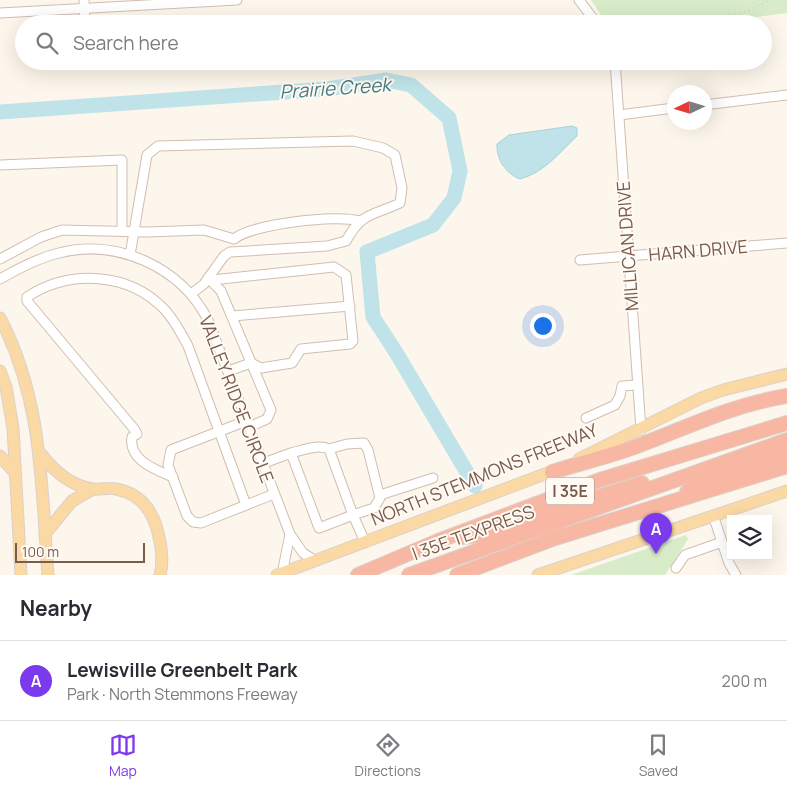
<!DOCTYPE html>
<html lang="en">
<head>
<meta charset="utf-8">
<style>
  body { margin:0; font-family:Manrope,sans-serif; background:#f7f7f7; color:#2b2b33 }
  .controls { position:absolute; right:15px; bottom:15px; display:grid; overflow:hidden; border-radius:0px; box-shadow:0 5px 20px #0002 }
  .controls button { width:45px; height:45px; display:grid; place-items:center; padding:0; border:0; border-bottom:1px solid #e1e1e2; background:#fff; color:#2b2b33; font:25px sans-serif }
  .compass { position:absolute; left:667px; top:85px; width:45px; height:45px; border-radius:50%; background:#fff; box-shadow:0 5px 20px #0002; rotate:266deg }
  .scale { position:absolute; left:15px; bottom:12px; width:130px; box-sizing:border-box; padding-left:5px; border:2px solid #7a5c4d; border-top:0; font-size:14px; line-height:18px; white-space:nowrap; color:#7a5c4d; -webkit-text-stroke:4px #fffaf3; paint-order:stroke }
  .you { position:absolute; left:542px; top:325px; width:18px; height:18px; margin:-12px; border:4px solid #fff; border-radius:50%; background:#1a73e8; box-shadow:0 0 0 8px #1a73e833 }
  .badge { display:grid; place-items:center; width:32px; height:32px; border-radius:50%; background:#7c3aed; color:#fff; font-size:16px; font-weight:700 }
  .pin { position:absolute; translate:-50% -41px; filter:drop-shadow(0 1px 2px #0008) }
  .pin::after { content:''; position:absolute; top:26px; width:18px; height:15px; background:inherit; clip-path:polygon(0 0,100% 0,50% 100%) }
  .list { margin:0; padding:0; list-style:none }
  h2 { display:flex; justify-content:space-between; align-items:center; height:65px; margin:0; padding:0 20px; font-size:21px }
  h2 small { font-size:16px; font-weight:400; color:#7c7c81 }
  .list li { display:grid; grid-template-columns:32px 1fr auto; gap:15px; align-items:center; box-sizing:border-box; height:80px; padding:0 20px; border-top:1px solid #e1e1e2 }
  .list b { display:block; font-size:19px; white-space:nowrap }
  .list p { margin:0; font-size:16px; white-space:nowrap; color:#7c7c81 }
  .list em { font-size:16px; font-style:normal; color:#7c7c81 }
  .icon { flex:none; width:28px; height:28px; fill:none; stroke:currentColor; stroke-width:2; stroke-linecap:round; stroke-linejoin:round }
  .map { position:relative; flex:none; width:787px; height:575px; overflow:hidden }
  .search { position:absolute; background:#fff; box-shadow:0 5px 20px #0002; left:15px; right:15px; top:15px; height:55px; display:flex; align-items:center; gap:12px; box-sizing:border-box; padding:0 18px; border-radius:28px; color:#7c7c81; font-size:19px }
  .sheet { height:145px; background:#fff }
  nav { display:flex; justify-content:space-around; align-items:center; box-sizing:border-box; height:70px; border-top:1px solid #e1e1e2; background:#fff; font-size:14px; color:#7c7c81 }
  nav a { display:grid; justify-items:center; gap:2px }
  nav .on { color:#7c3aed }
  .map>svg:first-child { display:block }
  .green { fill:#d8ecc9 }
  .water { fill:#bfe3e8; stroke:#a5d3da }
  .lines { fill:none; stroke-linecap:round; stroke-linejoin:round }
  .river { stroke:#bfe3e8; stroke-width:15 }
  .minor-casing { stroke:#d1beb0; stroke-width:11 }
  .major-casing { stroke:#dad1cd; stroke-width:13 }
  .highway-casing { stroke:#dad1cd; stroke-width:16 }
  .path { stroke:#d9b8a5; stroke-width:1; stroke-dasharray:1 4; stroke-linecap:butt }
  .minor { stroke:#fff; stroke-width:9 }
  .major { stroke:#fbd9a5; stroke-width:11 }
  .highway { stroke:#f7b7a3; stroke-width:14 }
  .labels { text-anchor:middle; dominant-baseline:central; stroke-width:4; stroke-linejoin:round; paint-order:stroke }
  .shield { fill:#fffaf3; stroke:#a28b7f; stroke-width:1 }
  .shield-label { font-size:16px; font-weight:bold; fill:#7a5c4d }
  .street-label { font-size:18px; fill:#7a5c4d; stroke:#fffaf3 }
  .water-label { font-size:19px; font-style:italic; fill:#437c86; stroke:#fffaf3 }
</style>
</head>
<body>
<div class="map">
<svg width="787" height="575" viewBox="0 0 787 575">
  <rect width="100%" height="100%" fill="#fdf6ec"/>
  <g class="green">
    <polygon points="591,0 787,0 787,13 702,24 607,24"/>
    <polygon points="686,535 688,539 665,575 571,575"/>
  </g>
  <path class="water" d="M572,126L577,128V136C558,154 545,172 520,179C506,174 496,159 497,144L509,135Z"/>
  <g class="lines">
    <polyline class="river" points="0,112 327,89 386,80 411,85 449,118 460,171 454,198 433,225 367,252 373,317 397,354 475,486"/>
    <defs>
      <g id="minor">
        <polyline points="84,0 85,24"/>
        <polyline points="579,0 597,24"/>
        <polyline points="0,13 237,0"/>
        <polyline points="615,61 641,430"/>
        <polyline points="704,105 787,95"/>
        <polyline points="619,115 674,108"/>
        <polyline points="0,165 122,160 122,231"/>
        <path d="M130,255L147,155L158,146L353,141L383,148L395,155L402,188L400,203C372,216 362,212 346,241L327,246L230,252L224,256L204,284L191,294"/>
        <path d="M0,259L41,237L62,230L147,232L204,230L234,239C252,224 337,214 360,221"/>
        <polyline points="580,260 787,243"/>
        <polyline points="208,278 221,291 271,410 267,419 249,427"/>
        <path d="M0,279C19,268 38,258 59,253C117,238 181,267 208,320L290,534L303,553L316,561"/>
        <polyline points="212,280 334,267 346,275 353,341 350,344 301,349 292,363 261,368 251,363 228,371"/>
        <polyline points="232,316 350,306"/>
        <polyline points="586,418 615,405 620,396 622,386 637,385"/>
        <polyline points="246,421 171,450 168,465 187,516 193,522 201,523 274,494"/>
        <path d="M291,453C303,450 318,444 329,449L353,515L374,508L380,498L368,450L364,443L347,444L329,449"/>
        <polyline points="261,464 291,453 319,528 353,515 365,542"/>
        <path d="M173,477C156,470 128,460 132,437L137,434L135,430L27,301V297C70,269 129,272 165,310C175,321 181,333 188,346L246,505"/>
        <polyline points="380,495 433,478"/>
        <polyline points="713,515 729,563 736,575"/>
        <polyline points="676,568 685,555 722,542"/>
        <polyline points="282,574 290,534"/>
      </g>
      <g id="major">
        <path d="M0,318C43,400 41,486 48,575"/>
        <polyline points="0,371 6,387 13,428 21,575"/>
        <path d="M41,454C54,471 70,486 93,489C101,490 109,487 116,489C142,494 154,512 159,537C162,548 163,564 160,575"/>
        <polyline points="0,456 15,473"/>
        <polyline points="579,459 701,398 723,390 787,374"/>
        <polyline points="45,534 72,501 93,489"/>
        <polyline points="277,575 558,469"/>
        <polyline points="538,575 787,491"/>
      </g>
      <g id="highway">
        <path d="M552,472C577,464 602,458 626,450C683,430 726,406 787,396"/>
        <polyline points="687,492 706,478 787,452"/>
        <polyline points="462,537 481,535 642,483"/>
        <polyline points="358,575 438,541 600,480 787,423"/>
        <polyline points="409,575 787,440"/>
        <polyline points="457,575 555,538 787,466"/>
      </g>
    </defs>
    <use href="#minor" class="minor-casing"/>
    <use href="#major" class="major-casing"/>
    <use href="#highway" class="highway-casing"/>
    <polyline class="path" points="675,24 745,12 771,0"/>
    <use href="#minor" class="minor"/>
    <use href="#major" class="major"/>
    <use href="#highway" class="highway"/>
  </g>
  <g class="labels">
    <rect class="shield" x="546" y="477.5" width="48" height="27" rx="4"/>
    <g class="shield-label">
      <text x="570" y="491">I 35E</text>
    </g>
    <g class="street-label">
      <text transform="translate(627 246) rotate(-94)">MILLICAN DRIVE</text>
      <text transform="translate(698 250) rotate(-5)">HARN DRIVE</text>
      <text transform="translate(237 399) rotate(69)">VALLEY RIDGE CIRCLE</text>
      <text transform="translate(484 474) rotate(-22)">NORTH STEMMONS FREEWAY</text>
      <text transform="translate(473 532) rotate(-20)">I 35E TEXPRESS</text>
    </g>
    <g class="water-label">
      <text transform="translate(335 88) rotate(-4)">Prairie Creek</text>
    </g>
  </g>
</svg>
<div class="controls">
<button><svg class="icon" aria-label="layers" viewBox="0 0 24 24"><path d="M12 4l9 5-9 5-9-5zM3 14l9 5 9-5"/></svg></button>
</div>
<svg class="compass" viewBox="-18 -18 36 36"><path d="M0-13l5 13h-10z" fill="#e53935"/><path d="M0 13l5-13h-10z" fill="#7c7c81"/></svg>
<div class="scale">100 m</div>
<div class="you"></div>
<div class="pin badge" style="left:656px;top:554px">A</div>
<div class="search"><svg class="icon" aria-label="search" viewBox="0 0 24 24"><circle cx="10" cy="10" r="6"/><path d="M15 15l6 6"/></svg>Search here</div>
</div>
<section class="sheet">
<h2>Nearby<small></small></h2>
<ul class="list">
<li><span class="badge">A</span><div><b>Lewisville Greenbelt Park</b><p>Park · North Stemmons Freeway</p></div><em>200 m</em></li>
</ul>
</section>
<nav>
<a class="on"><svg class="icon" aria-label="map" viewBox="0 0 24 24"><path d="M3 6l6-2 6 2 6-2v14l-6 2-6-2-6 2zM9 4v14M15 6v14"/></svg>Map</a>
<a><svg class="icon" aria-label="directions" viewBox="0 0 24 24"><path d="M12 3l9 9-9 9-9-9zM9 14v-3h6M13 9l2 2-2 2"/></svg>Directions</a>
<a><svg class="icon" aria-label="saved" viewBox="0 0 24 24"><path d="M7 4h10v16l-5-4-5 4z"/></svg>Saved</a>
</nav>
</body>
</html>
